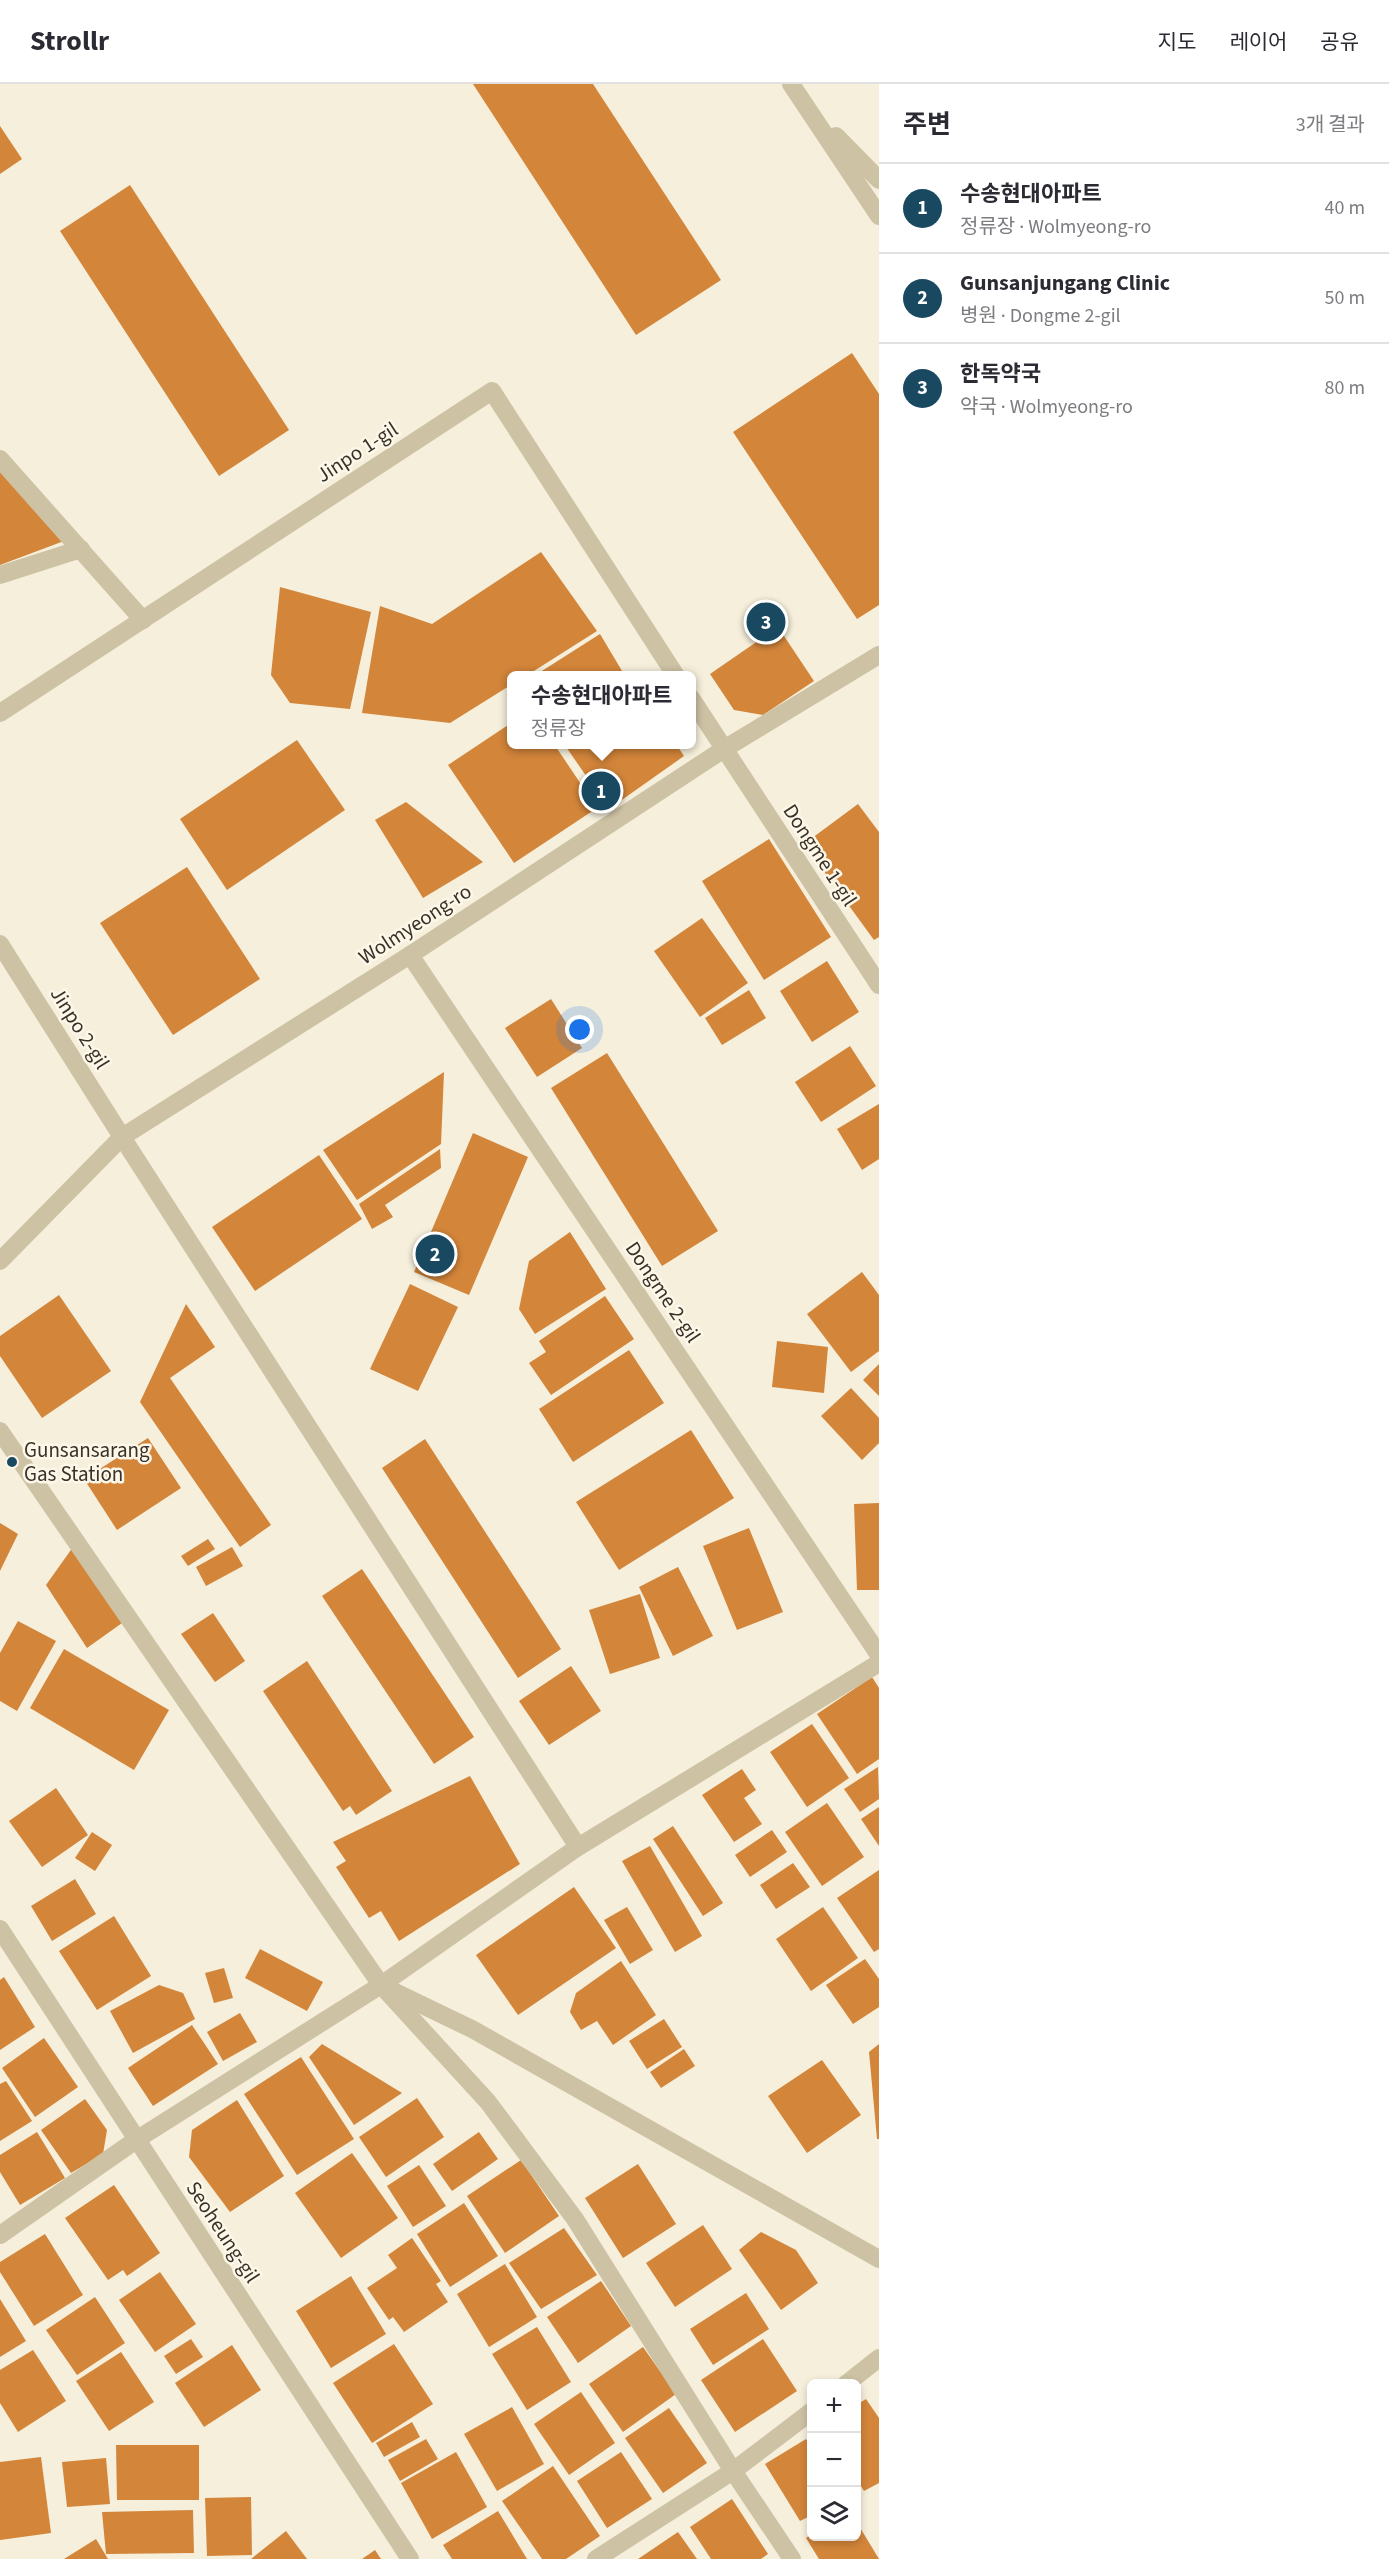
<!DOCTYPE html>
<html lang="ko">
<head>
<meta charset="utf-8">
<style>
  body { margin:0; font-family:"Source Sans 3","Noto Sans KR",sans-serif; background:#f7f7f7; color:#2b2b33 }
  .controls { position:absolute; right:18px; bottom:18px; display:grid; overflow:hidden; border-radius:9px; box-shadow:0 3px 9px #0003 }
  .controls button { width:54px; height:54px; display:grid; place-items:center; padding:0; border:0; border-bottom:2px solid #e1e1e2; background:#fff; color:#2b2b33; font:30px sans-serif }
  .you { position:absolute; left:580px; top:946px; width:21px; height:21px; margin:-15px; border:4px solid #fff; border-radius:50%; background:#1a73e8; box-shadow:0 0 0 9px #1a73e833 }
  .badge { display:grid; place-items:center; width:39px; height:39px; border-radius:50%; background:#184960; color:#fff; font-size:20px; font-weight:700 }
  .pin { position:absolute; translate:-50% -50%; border:3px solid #fff; box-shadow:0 2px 6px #0006 }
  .popup { position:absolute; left:507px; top:587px; width:189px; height:78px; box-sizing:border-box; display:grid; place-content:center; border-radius:9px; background:#fff; filter:drop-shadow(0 2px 4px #0005); font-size:20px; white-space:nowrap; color:#7c7c81 }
  .popup b { font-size:22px; color:#2b2b33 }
  .popup::after { content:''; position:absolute; left:50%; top:100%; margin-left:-12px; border:12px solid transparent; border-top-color:#fff }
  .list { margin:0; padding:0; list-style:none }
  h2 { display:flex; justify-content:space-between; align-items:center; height:78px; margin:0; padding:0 24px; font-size:26px }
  h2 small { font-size:20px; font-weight:400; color:#7c7c81 }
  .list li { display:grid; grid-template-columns:39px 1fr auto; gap:18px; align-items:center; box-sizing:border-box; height:90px; padding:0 24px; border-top:2px solid #e1e1e2 }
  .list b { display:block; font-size:22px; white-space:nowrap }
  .list p { margin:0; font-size:20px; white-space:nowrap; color:#7c7c81 }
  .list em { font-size:20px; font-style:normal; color:#7c7c81 }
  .icon { flex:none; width:33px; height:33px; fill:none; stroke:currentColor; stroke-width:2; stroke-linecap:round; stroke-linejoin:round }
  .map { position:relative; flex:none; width:879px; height:2475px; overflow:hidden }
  header { display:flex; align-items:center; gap:36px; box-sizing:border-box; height:84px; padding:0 30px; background:#fff; border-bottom:2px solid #e1e1e2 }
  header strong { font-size:28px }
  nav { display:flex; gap:33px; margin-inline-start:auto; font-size:21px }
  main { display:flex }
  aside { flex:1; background:#fff }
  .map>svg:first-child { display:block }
  .building { fill:#d3853a }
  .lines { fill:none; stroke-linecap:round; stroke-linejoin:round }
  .minor { stroke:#cec2a5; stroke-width:18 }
  .poi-dot { fill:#184960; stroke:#fcf7e8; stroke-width:2 }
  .labels { text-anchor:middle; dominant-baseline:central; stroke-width:5; stroke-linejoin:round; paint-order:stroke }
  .street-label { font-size:21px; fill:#393127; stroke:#fcf7e8 }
  .poi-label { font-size:21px; fill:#393127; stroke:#fcf7e8; text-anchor:start }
</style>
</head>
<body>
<header>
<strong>Strollr</strong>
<nav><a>지도</a><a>레이어</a><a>공유</a></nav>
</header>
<main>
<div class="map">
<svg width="879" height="2475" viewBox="0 0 879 2475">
  <rect width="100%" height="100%" fill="#f5efdb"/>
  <g class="building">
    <polygon points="473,0 593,0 721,196 636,251"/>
    <polygon points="0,42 22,75 0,90"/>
    <polygon points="130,101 289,346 219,392 60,147"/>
    <polygon points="852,269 879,310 879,521 857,535 733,348"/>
    <polygon points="0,387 64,457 0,481"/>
    <polygon points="541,468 597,547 526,592 511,592 511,601 450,639 362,629 380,522 432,540"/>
    <polygon points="280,503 371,528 350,625 290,619 271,591"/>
    <polygon points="778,543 814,597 763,631 734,626 710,590"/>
    <polygon points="600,550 625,592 534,592"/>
    <polygon points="511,639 511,660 554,660 597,724 514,779 448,681"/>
    <polygon points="297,656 345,726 227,806 180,735"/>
    <polygon points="564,660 676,660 684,672 609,725"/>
    <polygon points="406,718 483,778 423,814 375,736"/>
    <polygon points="858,720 879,748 879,853 874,856 804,760"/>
    <polygon points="769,755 831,853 764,896 702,797"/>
    <polygon points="187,783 260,895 173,951 100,839"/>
    <polygon points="702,834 748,899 700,933 654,867"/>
    <polygon points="827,877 859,928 812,958 780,907"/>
    <polygon points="749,906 766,934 722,961 705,934"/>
    <polygon points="551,915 582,964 537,993 505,944"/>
    <polygon points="850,962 876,1002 821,1038 795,998"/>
    <polygon points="607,969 718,1147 662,1182 551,1004"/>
    <polygon points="444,988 441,1060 357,1116 323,1066"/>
    <polygon points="879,1020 879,1075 862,1086 837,1045"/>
    <polygon points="473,1049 528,1073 469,1211 414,1188"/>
    <polygon points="440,1065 441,1084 385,1121 393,1133 372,1145 359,1120"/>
    <polygon points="319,1071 362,1135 255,1207 212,1143"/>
    <polygon points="570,1148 606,1205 535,1250 519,1225 529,1177"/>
    <polygon points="862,1188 879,1211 879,1267 851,1288 807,1230"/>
    <polygon points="410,1200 458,1223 418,1307 370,1285"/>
    <polygon points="59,1211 111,1287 42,1334 0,1272 0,1252"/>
    <polygon points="605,1212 634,1255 551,1311 529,1279 546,1268 539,1257"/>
    <polygon points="186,1220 215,1263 170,1294 271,1441 240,1463 140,1318"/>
    <polygon points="777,1257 828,1263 824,1309 772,1303"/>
    <polygon points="629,1266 664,1319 573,1378 539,1325"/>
    <polygon points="879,1280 879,1312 863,1296"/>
    <polygon points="851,1304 879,1334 879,1359 862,1376 821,1332"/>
    <polygon points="691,1346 734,1414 619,1486 576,1418"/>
    <polygon points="148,1354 181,1404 117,1446 84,1395"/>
    <polygon points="425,1355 561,1565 518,1594 382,1384"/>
    <polygon points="879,1419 879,1506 857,1506 854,1420"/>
    <polygon points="0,1439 18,1450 0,1487"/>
    <polygon points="749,1444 783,1528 737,1546 703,1462"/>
    <polygon points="208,1455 215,1465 188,1482 181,1472"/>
    <polygon points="73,1463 122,1539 87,1564 46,1501"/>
    <polygon points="232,1463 243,1482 206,1502 196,1483"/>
    <polygon points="678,1483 713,1552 673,1572 639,1503"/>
    <polygon points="362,1485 474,1653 434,1680 322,1512"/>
    <polygon points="640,1510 660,1574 610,1590 589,1526"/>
    <polygon points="213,1529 245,1577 215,1598 181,1550"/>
    <polygon points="18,1537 56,1557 17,1627 0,1617 0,1569"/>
    <polygon points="64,1565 169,1626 134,1686 30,1624"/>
    <polygon points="307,1577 392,1707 356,1731 350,1722 343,1727 263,1607"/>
    <polygon points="571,1582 601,1627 549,1661 519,1617"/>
    <polygon points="872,1593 879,1604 879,1675 857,1690 817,1630"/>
    <polygon points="812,1640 849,1694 807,1723 770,1668"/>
    <polygon points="878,1683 879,1715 860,1728 844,1705"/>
    <polygon points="742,1685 756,1706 744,1714 762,1740 734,1758 702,1711"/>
    <polygon points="470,1692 520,1780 399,1857 381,1827 369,1834 336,1783 346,1777 333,1758"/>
    <polygon points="56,1704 88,1751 42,1783 9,1737"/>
    <polygon points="827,1719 864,1773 822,1802 785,1748"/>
    <polygon points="879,1723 879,1762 861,1735"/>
    <polygon points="673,1742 723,1819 703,1832 653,1755"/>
    <polygon points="772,1746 787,1768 750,1793 735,1771"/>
    <polygon points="92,1748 112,1761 95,1787 75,1774"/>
    <polygon points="650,1762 702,1852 675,1868 622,1777"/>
    <polygon points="793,1779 810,1803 776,1825 760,1801"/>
    <polygon points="879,1786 879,1865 874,1868 837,1814"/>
    <polygon points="75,1795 96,1830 52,1857 31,1822"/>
    <polygon points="574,1803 616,1864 518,1931 476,1871"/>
    <polygon points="627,1823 653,1866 630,1880 604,1836"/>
    <polygon points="823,1823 858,1874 811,1907 776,1855"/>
    <polygon points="114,1832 151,1892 97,1926 59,1867"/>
    <polygon points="260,1865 323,1898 307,1927 245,1894"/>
    <polygon points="865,1875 879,1895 879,1923 853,1940 826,1901"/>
    <polygon points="621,1877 656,1931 613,1961 597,1937 581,1946 570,1928 576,1909"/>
    <polygon points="224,1884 233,1914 214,1919 205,1889"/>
    <polygon points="4,1893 35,1943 0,1966 0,1896"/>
    <polygon points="159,1901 183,1909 195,1935 133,1969 110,1927"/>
    <polygon points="240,1929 257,1958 223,1977 207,1948"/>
    <polygon points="664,1935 682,1963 647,1985 629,1957"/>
    <polygon points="192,1941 218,1980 153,2022 128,1984"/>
    <polygon points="44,1954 78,2003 35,2033 2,1984"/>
    <polygon points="322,1960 402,2009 354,2041 309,1973"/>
    <polygon points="879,1960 879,2055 877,2055 869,1968"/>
    <polygon points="684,1965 695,1982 661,2004 650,1988"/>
    <polygon points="301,1973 354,2055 297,2091 244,2010"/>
    <polygon points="822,1976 861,2031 807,2069 768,2012"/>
    <polygon points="6,1997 32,2037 0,2057 0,2000"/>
    <polygon points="417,2014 444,2053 386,2093 359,2053"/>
    <polygon points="85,2015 107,2046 103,2070 71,2089 41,2046"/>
    <polygon points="237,2016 284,2092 230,2128 189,2073 192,2046"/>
    <polygon points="37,2048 65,2094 20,2121 0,2088 0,2071"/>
    <polygon points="479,2048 498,2075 452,2107 433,2080"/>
    <polygon points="352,2069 398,2134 341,2174 295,2109"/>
    <polygon points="521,2076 559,2132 505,2169 467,2112"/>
    <polygon points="638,2080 676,2140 623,2174 585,2114"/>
    <polygon points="419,2081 446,2122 413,2143 387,2102"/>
    <polygon points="114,2101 160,2169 127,2192 123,2186 108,2196 65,2134"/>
    <polygon points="464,2119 498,2172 450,2203 417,2150"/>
    <polygon points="703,2141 732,2185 675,2223 646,2179"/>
    <polygon points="564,2144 597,2191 541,2225 509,2179"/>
    <polygon points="761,2148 796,2166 818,2199 781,2226 739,2166"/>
    <polygon points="45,2150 83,2211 34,2242 0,2188 0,2178"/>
    <polygon points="412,2154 441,2197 436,2200 448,2218 404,2248 393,2233 389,2236 367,2204 397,2184 388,2171"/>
    <polygon points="505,2180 537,2233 489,2263 457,2210"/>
    <polygon points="160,2188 196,2240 155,2268 119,2216"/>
    <polygon points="351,2192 386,2250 331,2284 296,2227"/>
    <polygon points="601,2197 631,2242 578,2279 547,2233"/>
    <polygon points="746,2209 769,2245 713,2281 690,2245"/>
    <polygon points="95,2213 125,2259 77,2291 46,2246"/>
    <polygon points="0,2215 26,2257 0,2273"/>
    <polygon points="537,2243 571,2298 527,2326 492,2270"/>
    <polygon points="191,2255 203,2273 176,2290 164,2272"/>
    <polygon points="763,2255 797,2307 735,2348 701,2296"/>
    <polygon points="394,2260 433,2320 372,2359 333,2299"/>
    <polygon points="232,2261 261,2306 204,2343 175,2299"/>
    <polygon points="643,2263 676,2310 623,2348 589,2300"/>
    <polygon points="33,2266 66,2317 18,2348 0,2319 0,2286"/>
    <polygon points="121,2268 154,2318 109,2347 76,2297"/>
    <polygon points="581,2308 615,2359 569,2391 534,2340"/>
    <polygon points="866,2315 879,2334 879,2399 864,2407 856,2394 856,2321"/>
    <polygon points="512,2323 544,2380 497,2407 464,2350"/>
    <polygon points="669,2324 707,2379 663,2409 625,2354"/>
    <polygon points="412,2338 420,2353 384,2373 376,2359"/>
    <polygon points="426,2355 438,2375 400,2397 388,2376"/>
    <polygon points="806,2355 812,2363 812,2431 800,2437 765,2380"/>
    <polygon points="116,2361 199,2361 199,2416 117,2416"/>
    <polygon points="456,2368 487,2423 432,2455 401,2399"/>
    <polygon points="621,2368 652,2415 607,2444 577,2397"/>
    <polygon points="41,2373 51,2449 0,2456 0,2378"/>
    <polygon points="106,2374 110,2420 67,2423 62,2378"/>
    <polygon points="553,2382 600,2452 566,2475 542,2475 502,2417"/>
    <polygon points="251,2413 252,2471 207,2472 205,2414"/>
    <polygon points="732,2415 768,2470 761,2475 711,2475 690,2443"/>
    <polygon points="193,2426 194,2469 106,2470 102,2428"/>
    <polygon points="498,2427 527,2475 452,2475 443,2461"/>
    <polygon points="856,2437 879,2475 819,2475 806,2454 812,2450 812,2452 856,2452"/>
    <polygon points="286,2447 307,2475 251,2475"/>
    <polygon points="678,2448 697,2475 638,2475"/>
    <polygon points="96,2455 108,2475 64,2475"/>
    <polygon points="375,2466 381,2475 362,2475"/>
  </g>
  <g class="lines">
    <g class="minor">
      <polyline points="791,0 879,132"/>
      <polyline points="836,52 879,96"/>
      <polyline points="0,375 143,536"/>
      <polyline points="0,491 81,465"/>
      <polyline points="691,614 879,901"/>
      <polyline points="0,629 492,307 676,592"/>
      <polyline points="0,860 122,1053 578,1763"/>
      <polyline points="410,871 879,1571"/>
      <polyline points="0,1177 122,1053 410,871 724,665 879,571"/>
      <polyline points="0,1347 381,1901 488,2018 575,2135 733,2387 792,2475"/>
      <polyline points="0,1845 410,2475"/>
      <polyline points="391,1906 472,1945 879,2175"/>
      <polyline points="0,2151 136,2056 381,1901 578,1763 879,1579"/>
      <polyline points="846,2300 879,2274"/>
      <polyline points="596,2475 733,2387 812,2327"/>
    </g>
  </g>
  <circle class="poi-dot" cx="12" cy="1378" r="6"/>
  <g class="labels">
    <g class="street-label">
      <text transform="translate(357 368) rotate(-33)">Jinpo 1-gil</text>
      <text transform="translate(820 771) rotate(57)">Dongme 1-gil</text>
      <text transform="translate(415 840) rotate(-33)">Wolmyeong-ro</text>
      <text transform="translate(80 944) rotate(58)">Jinpo 2-gil</text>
      <text transform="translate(663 1208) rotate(56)">Dongme 2-gil</text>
      <text transform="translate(223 2148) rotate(57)">Seoheung-gil</text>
    </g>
    <g class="poi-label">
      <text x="24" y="1366">Gunsansarang<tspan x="24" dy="24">Gas Station</tspan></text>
    </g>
  </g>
</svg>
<div class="controls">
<button>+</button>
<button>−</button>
<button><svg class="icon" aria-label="layers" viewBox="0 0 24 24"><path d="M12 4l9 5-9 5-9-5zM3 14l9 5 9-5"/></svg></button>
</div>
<div class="you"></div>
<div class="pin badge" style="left:601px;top:707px">1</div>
<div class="popup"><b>수송현대아파트</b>정류장</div>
<div class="pin badge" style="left:435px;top:1170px">2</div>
<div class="pin badge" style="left:766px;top:538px">3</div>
</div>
<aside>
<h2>주변<small>3개 결과</small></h2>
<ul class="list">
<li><span class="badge">1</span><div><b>수송현대아파트</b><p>정류장 · Wolmyeong-ro</p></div><em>40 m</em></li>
<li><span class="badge">2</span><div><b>Gunsanjungang Clinic</b><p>병원 · Dongme 2-gil</p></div><em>50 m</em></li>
<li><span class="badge">3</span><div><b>한독약국</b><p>약국 · Wolmyeong-ro</p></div><em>80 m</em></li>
</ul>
</aside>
</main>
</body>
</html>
